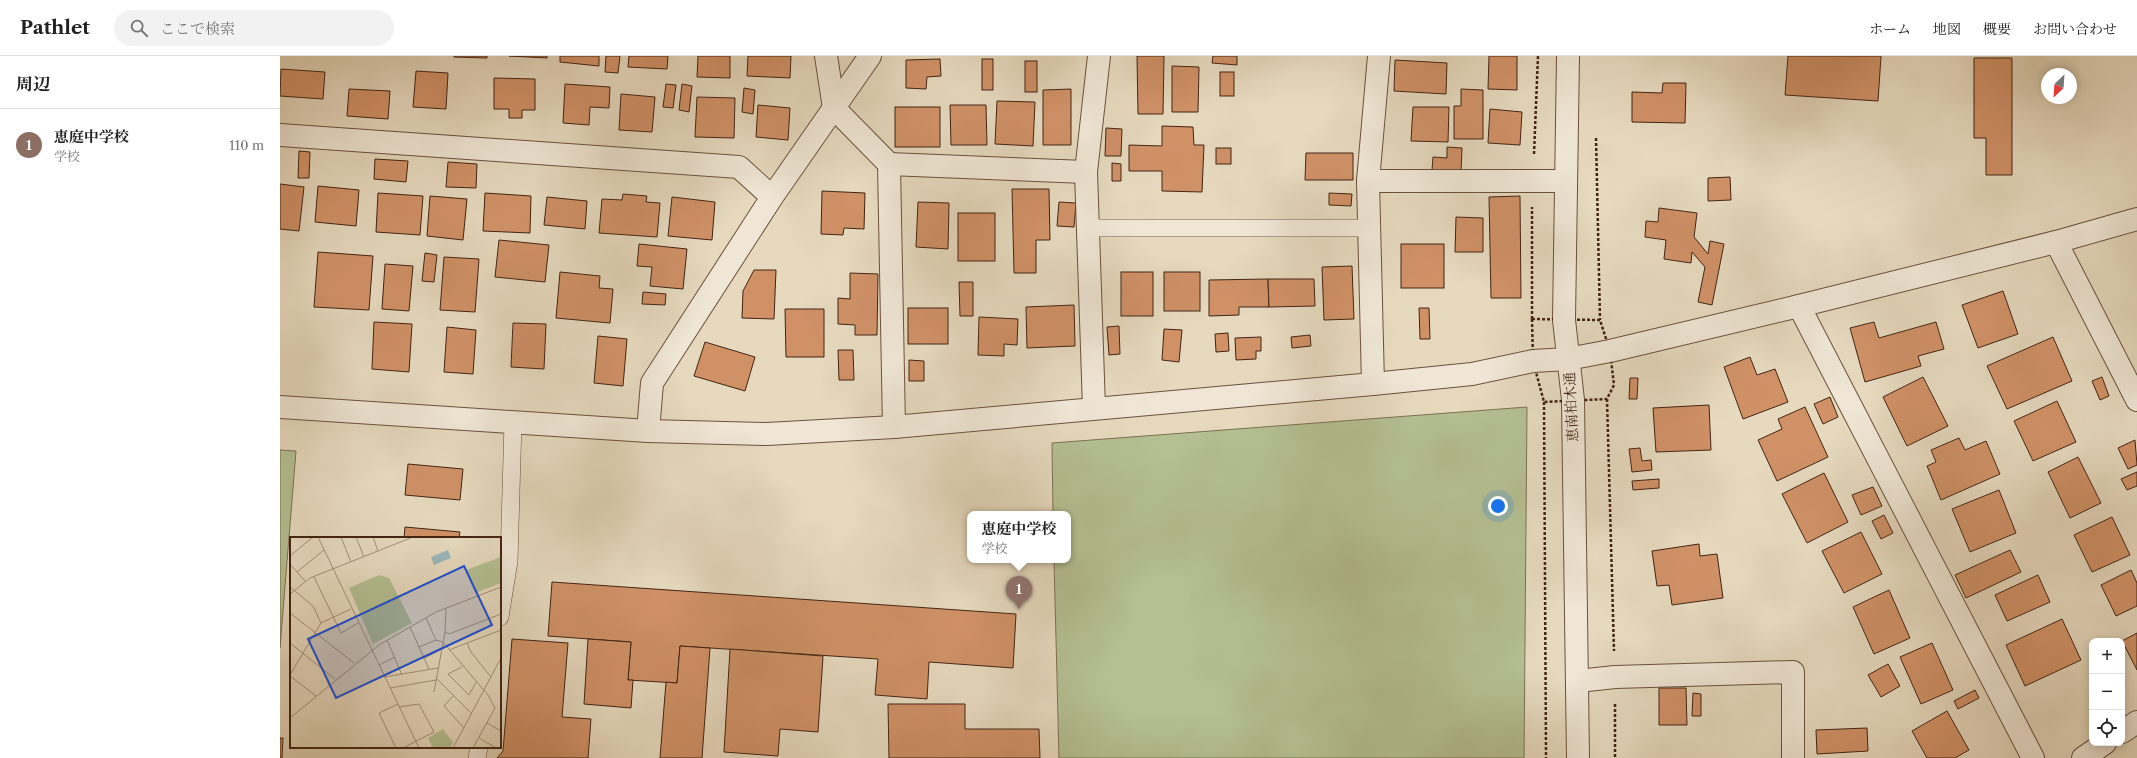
<!DOCTYPE html>
<html lang="ja">
<head>
<meta charset="utf-8">
<style>
  body { margin:0; font-family:"Libre Caslon Text","Noto Serif JP",serif; background:#f2f2f2; color:#222 }
  .controls { position:absolute; right:12px; bottom:12px; display:grid; overflow:hidden; border-radius:8px; box-shadow:0 2px 10px #0003 }
  .controls button { width:36px; height:36px; display:grid; place-items:center; padding:0; border:0; border-bottom:1px solid #e0e0e0; background:#fff; color:#222; font:20px sans-serif }
  .compass { position:absolute; left:1761px; top:12px; width:36px; height:36px; border-radius:50%; background:#fff; box-shadow:0 2px 10px #0003; rotate:205deg }
  .you { position:absolute; left:1218px; top:450px; width:14px; height:14px; margin:-10px; border:3px solid #fff; border-radius:50%; background:#1a73e8; box-shadow:0 0 0 6px #1a73e833 }
  .badge { display:grid; place-items:center; width:26px; height:26px; border-radius:50%; background:#b45309; color:#fff; font-size:13px; font-weight:700 }
  .pin { position:absolute; translate:-50% -33px; filter:drop-shadow(0 1px 2px #0008) }
  .pin::after { content:''; position:absolute; top:21px; width:14px; height:12px; background:inherit; clip-path:polygon(0 0,100% 0,50% 100%) }
  .popup { position:absolute; left:687px; top:455px; width:104px; height:52px; box-sizing:border-box; display:grid; place-content:center; border-radius:8px; background:#fff; filter:drop-shadow(0 1px 3px #0005); font-size:13px; white-space:nowrap; color:#767676 }
  .popup b { font-size:15px; color:#222 }
  .popup::after { content:''; position:absolute; left:50%; top:100%; margin-left:-8px; border:8px solid transparent; border-top-color:#fff }
  .list { margin:0; padding:0; list-style:none }
  h2 { display:flex; justify-content:space-between; align-items:center; height:52px; margin:0; padding:0 16px; font-size:17px }
  h2 small { font-size:13px; font-weight:400; color:#767676 }
  .list li { display:grid; grid-template-columns:26px 1fr auto; gap:12px; align-items:center; box-sizing:border-box; height:72px; padding:0 16px; border-top:1px solid #e0e0e0 }
  .list b { display:block; font-size:15px; white-space:nowrap }
  .list p { margin:0; font-size:13px; white-space:nowrap; color:#767676 }
  .list em { font-size:13px; font-style:normal; color:#767676 }
  .icon { flex:none; width:22px; height:22px; fill:none; stroke:currentColor; stroke-width:2; stroke-linecap:round; stroke-linejoin:round }
  .map { position:relative; flex:none; width:1857px; height:702px; overflow:hidden }
  header { display:flex; align-items:center; gap:24px; box-sizing:border-box; height:56px; padding:0 20px; background:#fff; border-bottom:1px solid #e0e0e0 }
  header strong { font-size:19px }
  nav { display:flex; gap:22px; margin-inline-start:auto; font-size:14px }
  .search { width:280px; height:36px; background:#f2f2f2; display:flex; align-items:center; gap:10px; box-sizing:border-box; padding:0 14px; border-radius:22px; color:#767676; font-size:15px }
  main { display:flex }
  aside { flex:1; background:#fff }
  .map>svg:first-child { display:block }
  .green { fill:#b4bf92; stroke:#7c7253 }
  .building { fill:#d09167; stroke:#432414 }
  .lines { fill:none; stroke-linecap:round; stroke-linejoin:round }
  .service-casing { stroke:#6c513e; stroke-width:18 }
  .minor-casing { stroke:#6c513e; stroke-width:24 }
  .tertiary-casing { stroke:#6c513e; stroke-width:24 }
  .path { stroke:#432414; stroke-width:2.5; stroke-dasharray:3 2; stroke-linecap:butt }
  .service { stroke:#efe6d5; stroke-width:17 }
  .minor { stroke:#efe6d5; stroke-width:22 }
  .tertiary { stroke:#efe6d5; stroke-width:22 }
  .labels { text-anchor:middle; dominant-baseline:central; stroke-width:3; stroke-linejoin:round; paint-order:stroke }
  .street-label { font-size:14px; fill:#432414; stroke:#efe6d5 }
  .inset-road { fill:none; stroke:#a5917a; stroke-width:1 }
  .view { fill:#1d4ed8; fill-opacity:0.15; stroke:#1d4ed8; stroke-width:2 }
  .inset-edge { fill:none; stroke:#432414; stroke-width:2 }
</style>
</head>
<body>
<header>
<strong>Pathlet</strong>
<div class="search"><svg class="icon" aria-label="search" viewBox="0 0 24 24"><circle cx="10" cy="10" r="6"/><path d="M15 15l6 6"/></svg>ここで検索</div>
<nav><a>ホーム</a><a>地図</a><a>概要</a><a>お問い合わせ</a></nav>
</header>
<main>
<aside>
<h2>周辺<small></small></h2>
<ul class="list">
<li><span class="badge" style="background:#8d6e63">1</span><div><b>恵庭中学校</b><p>学校</p></div><em>110 m</em></li>
</ul>
</aside>
<div class="map">
<svg width="1857" height="702" viewBox="0 0 1857 702">
  <rect width="100%" height="100%" fill="#e6d9be"/>
  <filter id="stains"><feTurbulence type="fractalNoise" baseFrequency=".005" numOctaves="4"/><feColorMatrix values="0 0 0 0 .2 0 0 0 0 .09 0 0 0 0 .02 0 0 0 .5 -.17"/></filter>
  <radialGradient id="worn" r=".72"><stop offset=".6" stop-color="#630" stop-opacity="0"/><stop offset="1" stop-color="#630" stop-opacity=".3"/></radialGradient>
  <g class="green">
    <polygon points="1247,351 1244,702 779,702 774,504 788,504 788,458 773,458 772,387"/>
    <polygon points="0,394 16,395 0,592"/>
  </g>
  <g class="building">
    <polygon points="174,0 207,0 207,2 174,1"/>
    <polygon points="229,0 267,0 267,2"/>
    <polygon points="280,0 319,0 319,10 280,6"/>
    <polygon points="326,0 340,0 338,17 325,16"/>
    <polygon points="349,0 388,0 387,13 348,11"/>
    <polygon points="418,0 450,0 450,22 417,21"/>
    <polygon points="468,0 511,0 510,22 467,20"/>
    <polygon points="857,0 884,0 883,58 858,58"/>
    <polygon points="933,0 957,0 957,9 932,7"/>
    <polygon points="1209,0 1237,0 1237,34 1208,33"/>
    <polygon points="1508,0 1601,0 1598,45 1505,39"/>
    <polygon points="1694,2 1732,2 1732,119 1706,119 1706,82 1694,82"/>
    <polygon points="660,3 661,20 647,21 646,33 626,32 626,4"/>
    <rect x="702" y="3" width="11" height="31"/>
    <polygon points="1115,4 1167,7 1166,38 1114,35"/>
    <rect x="745" y="5" width="12" height="31"/>
    <polygon points="892,10 919,11 918,56 892,56"/>
    <polygon points="1,13 45,16 43,43 0,40"/>
    <polygon points="136,15 168,17 166,53 133,51"/>
    <rect x="940" y="16" width="14" height="24"/>
    <polygon points="214,22 255,23 255,54 242,54 242,62 229,62 229,53 214,53"/>
    <polygon points="1383,27 1406,27 1405,67 1352,66 1352,36 1382,37"/>
    <polygon points="285,28 330,31 329,52 310,51 309,69 283,67"/>
    <polygon points="386,28 396,29 393,52 383,51"/>
    <polygon points="402,28 412,30 409,56 399,54"/>
    <polygon points="464,32 475,34 473,58 462,56"/>
    <polygon points="69,33 110,35 108,63 67,60"/>
    <polygon points="791,33 791,89 763,89 763,34"/>
    <polygon points="1181,33 1203,34 1203,83 1174,83 1174,50 1181,50"/>
    <polygon points="341,38 375,41 372,76 339,74"/>
    <polygon points="417,41 455,42 454,82 415,81"/>
    <polygon points="717,45 755,46 753,90 715,88"/>
    <polygon points="478,49 510,52 508,84 476,81"/>
    <polygon points="670,49 706,49 707,89 671,89"/>
    <rect x="615" y="51" width="45" height="40"/>
    <polygon points="1133,51 1169,51 1168,86 1131,85"/>
    <polygon points="1210,53 1242,56 1240,89 1208,87"/>
    <polygon points="882,70 913,71 914,89 924,89 922,136 882,135 882,115 849,115 849,89 882,90"/>
    <polygon points="826,72 842,73 841,100 825,100"/>
    <polygon points="1167,91 1182,92 1181,116 1152,114 1153,101 1167,102"/>
    <rect x="936" y="92" width="15" height="16"/>
    <polygon points="19,95 30,96 29,122 18,122"/>
    <polygon points="1026,97 1073,97 1073,124 1025,124"/>
    <polygon points="95,103 128,105 126,126 94,123"/>
    <polygon points="168,106 197,108 196,132 166,131"/>
    <polygon points="832,107 841,108 841,125 832,125"/>
    <polygon points="1450,121 1451,144 1428,145 1428,122"/>
    <polygon points="0,128 24,131 19,175 0,173"/>
    <polygon points="38,130 79,134 76,170 35,166"/>
    <polygon points="732,133 769,133 770,184 756,184 756,217 734,217"/>
    <polygon points="542,135 585,137 584,173 564,172 563,179 541,178"/>
    <polygon points="98,137 143,140 140,179 96,176"/>
    <polygon points="205,137 251,140 250,177 203,175"/>
    <polygon points="1049,137 1072,138 1071,150 1049,149"/>
    <polygon points="343,138 367,140 366,146 380,147 377,181 319,177 322,143 342,144"/>
    <polygon points="150,140 187,143 183,184 147,180"/>
    <polygon points="1240,140 1241,242 1211,242 1209,141"/>
    <polygon points="267,141 307,145 305,173 264,169"/>
    <polygon points="392,141 435,146 432,184 388,180"/>
    <polygon points="638,146 669,147 668,193 636,191"/>
    <polygon points="779,146 796,147 794,171 777,170"/>
    <polygon points="1379,152 1417,157 1414,181 1428,198 1430,185 1444,188 1432,249 1418,246 1425,211 1412,196 1411,207 1384,203 1386,184 1365,181 1366,165 1378,166"/>
    <rect x="678" y="157" width="37" height="48"/>
    <polygon points="1176,161 1203,162 1203,196 1175,196"/>
    <polygon points="219,184 269,189 265,226 215,221"/>
    <polygon points="359,188 407,193 403,233 370,230 372,211 357,210"/>
    <rect x="1121" y="188" width="43" height="44"/>
    <polygon points="38,196 93,200 89,254 34,251"/>
    <polygon points="145,197 157,199 154,226 142,225"/>
    <polygon points="164,201 199,203 195,256 160,254"/>
    <polygon points="105,208 133,210 129,255 102,253"/>
    <polygon points="1072,210 1074,263 1044,264 1042,211"/>
    <polygon points="474,214 496,214 494,263 462,262 463,235"/>
    <polygon points="280,216 320,220 319,232 333,233 330,267 276,262"/>
    <rect x="841" y="216" width="32" height="44"/>
    <rect x="884" y="216" width="36" height="39"/>
    <polygon points="570,217 598,218 597,279 575,279 575,269 558,268 558,242 570,243"/>
    <polygon points="988,223 989,251 959,251 959,259 929,260 929,224"/>
    <polygon points="988,223 1034,223 1035,250 989,251"/>
    <polygon points="679,226 693,226 693,260 680,260"/>
    <polygon points="1723,235 1738,278 1698,292 1682,249"/>
    <polygon points="363,236 386,238 385,249 362,248"/>
    <polygon points="794,249 795,290 747,292 746,251"/>
    <rect x="628" y="252" width="40" height="36"/>
    <polygon points="1139,252 1149,252 1150,283 1140,283"/>
    <polygon points="505,253 544,253 544,301 506,301"/>
    <polygon points="699,261 738,263 737,289 724,288 724,300 698,299"/>
    <polygon points="94,266 132,268 129,316 92,313"/>
    <polygon points="1594,266 1599,282 1656,266 1664,293 1638,300 1641,310 1585,326 1570,272"/>
    <polygon points="233,267 266,268 264,313 231,311"/>
    <polygon points="839,270 840,298 829,299 827,271"/>
    <polygon points="167,271 196,274 193,318 164,316"/>
    <polygon points="884,273 902,274 899,306 882,304"/>
    <polygon points="948,277 949,295 936,296 935,278"/>
    <polygon points="1030,279 1031,290 1012,292 1011,281"/>
    <polygon points="318,280 347,283 343,330 314,327"/>
    <polygon points="981,281 981,295 976,295 976,303 956,304 955,282"/>
    <polygon points="1773,281 1792,325 1727,353 1707,310"/>
    <polygon points="425,286 475,301 465,335 414,320"/>
    <polygon points="558,294 573,294 574,324 559,324"/>
    <polygon points="1470,301 1477,319 1495,313 1508,346 1463,363 1444,311"/>
    <polygon points="629,304 644,305 644,325 629,325"/>
    <polygon points="1643,321 1668,370 1627,390 1603,341"/>
    <polygon points="1822,321 1829,340 1820,344 1812,325"/>
    <polygon points="1350,322 1358,322 1357,343 1349,343"/>
    <polygon points="1550,341 1558,361 1543,368 1534,348"/>
    <polygon points="1777,345 1796,386 1753,405 1734,365"/>
    <polygon points="1429,349 1431,394 1376,396 1373,352"/>
    <polygon points="1525,351 1548,401 1497,425 1478,384 1502,373 1498,363"/>
    <polygon points="1679,382 1685,394 1706,385 1720,418 1661,444 1647,410 1656,406 1651,394"/>
    <polygon points="1855,384 1857,409 1848,413 1838,392"/>
    <polygon points="1360,392 1362,405 1371,404 1372,414 1352,416 1349,393"/>
    <polygon points="1798,401 1821,447 1790,462 1768,416"/>
    <polygon points="128,408 183,413 180,444 125,439"/>
    <polygon points="1857,416 1857,430 1847,434 1841,423"/>
    <polygon points="1544,417 1568,466 1527,487 1502,438"/>
    <polygon points="1379,423 1379,432 1353,434 1352,425"/>
    <polygon points="1593,431 1602,450 1581,459 1572,439"/>
    <polygon points="1719,434 1736,477 1690,496 1672,453"/>
    <polygon points="1604,459 1613,477 1601,483 1592,465"/>
    <polygon points="1832,461 1850,499 1812,516 1794,479"/>
    <polygon points="125,471 180,476 179,482 124,482"/>
    <polygon points="1581,476 1602,518 1564,537 1542,495"/>
    <polygon points="1419,488 1420,500 1437,498 1443,542 1392,549 1389,529 1377,530 1372,495"/>
    <polygon points="1730,494 1741,516 1686,542 1675,519"/>
    <polygon points="1851,514 1857,527 1857,550 1836,560 1821,529"/>
    <polygon points="1758,519 1770,546 1727,565 1715,539"/>
    <polygon points="272,526 736,558 733,612 649,606 647,643 595,639 598,603 400,590 397,627 348,624 351,586 268,580"/>
    <polygon points="1609,534 1630,582 1594,598 1573,551"/>
    <polygon points="1782,563 1801,604 1745,630 1726,589"/>
    <polygon points="1857,577 1857,614 1842,585"/>
    <polygon points="232,583 288,587 282,661 311,663 308,702 217,702 223,695"/>
    <polygon points="308,583 351,586 348,624 353,624 351,652 304,648"/>
    <polygon points="1652,587 1673,634 1641,648 1620,601"/>
    <polygon points="400,590 430,592 422,702 380,702 386,626 397,627"/>
    <polygon points="450,593 543,600 538,676 500,673 498,700 444,696"/>
    <polygon points="1608,608 1620,630 1601,641 1588,619"/>
    <polygon points="1379,632 1406,632 1407,669 1379,669"/>
    <polygon points="1695,634 1699,642 1678,653 1674,645"/>
    <polygon points="1413,637 1421,638 1421,660 1412,660"/>
    <polygon points="608,648 685,648 685,673 759,673 760,702 609,702"/>
    <polygon points="1667,655 1689,694 1675,702 1647,702 1632,675"/>
    <polygon points="1587,672 1588,695 1537,698 1536,674"/>
    <polygon points="0,682 3,682 2,702 0,702"/>
  </g>
  <g class="lines">
    <defs>
      <g id="service">
        <polyline points="808,172 1089,172"/>
        <polyline points="220,561 229,505 233,366"/>
        <polyline points="197,702 199,691"/>
      </g>
      <g id="minor">
        <polyline points="546,0 554,52 609,108 614,371"/>
        <polyline points="0,79 459,111 492,141"/>
        <polyline points="609,108 806,116"/>
        <polyline points="1088,125 1285,125"/>
        <polyline points="1519,250 1753,702"/>
        <polyline points="1093,328 1088,125 1099,0"/>
        <polyline points="814,352 806,116 819,0"/>
        <polyline points="368,375 372,327 492,141 590,0"/>
        <polyline points="1298,625 1335,621 1513,616 1513,702"/>
        <polyline points="1842,676 1857,666"/>
        <polyline points="1803,702 1825,687"/>
      </g>
      <g id="tertiary">
        <polyline points="1288,0 1284,264 1293,344 1298,702"/>
        <polyline points="1776,186 1857,344"/>
        <polyline points="0,351 368,375 487,378 614,371 1093,328 1192,318 1253,305 1288,303 1330,295 1519,250 1776,186 1857,163"/>
      </g>
    </defs>
    <use href="#service" class="service-casing"/>
    <use href="#minor" class="minor-casing"/>
    <use href="#tertiary" class="tertiary-casing"/>
    <g class="path">
      <polyline points="1316,82 1320,264"/>
      <polyline points="1254,98 1258,0"/>
      <polygon points="1252,263 1320,264 1330,295 1334,329 1327,343 1264,346 1253,305"/>
      <polyline points="1252,263 1252,151"/>
      <polyline points="1327,343 1334,595"/>
      <polyline points="1264,346 1266,702"/>
      <polyline points="1335,648 1335,702"/>
    </g>
    <use href="#service" class="service"/>
    <use href="#minor" class="minor"/>
    <use href="#tertiary" class="tertiary"/>
  </g>
  <g class="labels">
    <g class="street-label">
      <text transform="translate(1291 351) rotate(-93)">恵南柏木通</text>
    </g>
  </g>
  <g transform="translate(10 481)">
    <rect width="211" height="211" fill="#e6d9be"/>
    <path d="M211,20V46L185,56L176,33ZM89,38L99,41L122,86L83,107L59,51ZM153,192L163,206L160,211H143L138,201Z" fill="#b4bf92"/>
    <path d="M158,13L161,21L144,28L141,20Z" fill="#9ab8ba"/>
    <path class="inset-road" d="M28,0L129,211M51,0L61,25M66,0L74,20M83,0L88,14M0,19L23,0M0,27L15,44M7,35L34,13M24,40L51,96L68,86M0,50L23,69L31,86M0,57L20,41L123,0M0,76L64,126M136,81L146,103L153,105L198,158L205,171L183,211M120,90L139,132M155,95L159,97L211,77M97,103L112,138M0,106L45,142M177,106L181,115L201,140M129,110L146,103M159,113L211,93M133,122L152,112M89,128L105,120M172,130L158,137L179,158L186,145M0,138L31,86L61,72M0,139L26,159M94,140L148,131M146,141L182,177M100,151L146,143M144,155L155,95L156,71M163,159L154,169L174,191M109,170L129,167L144,195L113,211M0,181L89,108L146,75L211,50M197,186L211,194M189,201L206,211M106,211L89,176L108,167M163,211L211,121"/>
    <path class="view" d="M174,29L202,88L46,161L18,102Z"/>
    <rect width="211" height="211" class="inset-edge"/>
  </g>
  <rect width="100%" height="100%" filter="url(#stains)"/>
  <rect width="100%" height="100%" fill="url(#worn)"/>
</svg>
<div class="controls">
<button>+</button>
<button>−</button>
<button><svg class="icon" aria-label="locate" viewBox="0 0 24 24"><circle cx="12" cy="12" r="6"/><path d="M12 2v4M12 18v4M2 12h4M18 12h4"/></svg></button>
</div>
<svg class="compass" viewBox="-18 -18 36 36"><path d="M0-13l5 13h-10z" fill="#e53935"/><path d="M0 13l5-13h-10z" fill="#767676"/></svg>
<div class="you"></div>
<div class="pin badge" style="left:739px;top:553px;background:#8d6e63">1</div>
<div class="popup"><b>恵庭中学校</b>学校</div>
</div>
</main>
</body>
</html>
